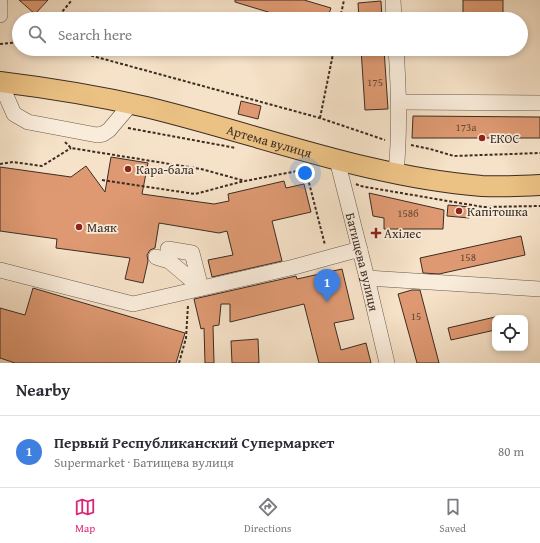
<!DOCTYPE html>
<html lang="en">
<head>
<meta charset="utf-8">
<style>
  body { margin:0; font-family:"Gentium Book Plus",serif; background:#f2f2f3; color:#2b2b33 }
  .controls { position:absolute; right:12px; bottom:12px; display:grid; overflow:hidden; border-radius:8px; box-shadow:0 2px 6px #0003 }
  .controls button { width:36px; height:36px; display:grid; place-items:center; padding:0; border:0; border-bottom:1px solid #e1e1e2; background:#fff; color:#2b2b33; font:20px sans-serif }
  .you { position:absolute; left:305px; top:173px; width:14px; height:14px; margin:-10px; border:3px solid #fff; border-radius:50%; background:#1a73e8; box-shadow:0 0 0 6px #1a73e833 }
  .badge { display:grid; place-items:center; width:26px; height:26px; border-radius:50%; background:#db2777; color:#fff; font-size:13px; font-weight:700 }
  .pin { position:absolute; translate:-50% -33px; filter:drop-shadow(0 1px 2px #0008) }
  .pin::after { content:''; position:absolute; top:21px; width:14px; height:12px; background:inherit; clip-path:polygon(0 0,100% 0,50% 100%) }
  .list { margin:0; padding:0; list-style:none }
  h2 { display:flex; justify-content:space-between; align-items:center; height:52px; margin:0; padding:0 16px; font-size:17px }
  h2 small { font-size:13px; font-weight:400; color:#7c7c81 }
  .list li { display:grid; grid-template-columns:26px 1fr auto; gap:12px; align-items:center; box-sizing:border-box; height:72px; padding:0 16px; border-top:1px solid #e1e1e2 }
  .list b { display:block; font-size:15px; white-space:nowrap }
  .list p { margin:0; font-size:13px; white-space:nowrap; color:#7c7c81 }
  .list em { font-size:13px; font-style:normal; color:#7c7c81 }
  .icon { flex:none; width:22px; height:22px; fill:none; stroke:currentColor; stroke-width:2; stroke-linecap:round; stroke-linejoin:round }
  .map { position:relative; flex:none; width:540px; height:363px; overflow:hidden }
  .search { position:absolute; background:#fff; box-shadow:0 2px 6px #0003; left:12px; right:12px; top:12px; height:44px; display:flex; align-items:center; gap:10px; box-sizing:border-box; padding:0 14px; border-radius:22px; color:#7c7c81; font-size:15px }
  .sheet { height:124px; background:#fff }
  nav { display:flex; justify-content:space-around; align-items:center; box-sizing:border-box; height:56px; border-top:1px solid #e1e1e2; background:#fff; font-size:11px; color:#7c7c81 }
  nav a { display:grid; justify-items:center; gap:2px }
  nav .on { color:#db2777 }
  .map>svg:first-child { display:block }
  .building { fill:#de9972; stroke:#3b2d23 }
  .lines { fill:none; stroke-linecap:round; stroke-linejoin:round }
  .minor-casing { stroke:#6a5a4c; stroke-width:16 }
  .major-casing { stroke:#3b2d23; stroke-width:22 }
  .path { stroke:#3b2d23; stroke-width:2; stroke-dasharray:3 2; stroke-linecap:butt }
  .minor { stroke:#f9ecdb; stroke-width:15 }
  .major { stroke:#ebc184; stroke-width:20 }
  .poi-dot { fill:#8f2418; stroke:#f9ecdb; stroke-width:1.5 }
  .labels { text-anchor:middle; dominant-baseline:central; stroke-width:3.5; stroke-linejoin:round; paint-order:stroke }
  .number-label { font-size:11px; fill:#644837 }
  .poi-label { font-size:13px; fill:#3b2d23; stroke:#f9ecdb; text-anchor:start }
  .street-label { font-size:13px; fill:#3b2d23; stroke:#f9ecdb }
</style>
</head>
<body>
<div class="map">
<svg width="540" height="363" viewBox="0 0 540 363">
  <rect width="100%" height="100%" fill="#f6e2c8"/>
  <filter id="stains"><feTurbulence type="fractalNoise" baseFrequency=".005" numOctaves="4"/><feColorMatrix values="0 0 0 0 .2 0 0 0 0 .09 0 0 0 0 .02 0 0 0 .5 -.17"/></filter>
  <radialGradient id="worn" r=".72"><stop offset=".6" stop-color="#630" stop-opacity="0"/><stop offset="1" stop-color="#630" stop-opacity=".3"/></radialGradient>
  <g class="building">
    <polygon points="19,0 48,0 35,14"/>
    <polygon points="235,0 304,0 331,8 327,19 291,19 235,2"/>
    <rect x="463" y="0" width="40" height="19"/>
    <polygon points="381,1 382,19 359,19 358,3"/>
    <polygon points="361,49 384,49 388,109 365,110"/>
    <polygon points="241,101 261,106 258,119 238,114"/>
    <polygon points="413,116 540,117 540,138 412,138"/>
    <polygon points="111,157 148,163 142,194 214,204 229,201 228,194 284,181 286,188 304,184 311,212 272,221 282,261 212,277 208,260 233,255 227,231 219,233 159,223 155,248 150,250 147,255 148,261 143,283 125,279 130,258 56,248 57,239 0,231 0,167 71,177 86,166 105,192"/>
    <polygon points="369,193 444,210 443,229 384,229 384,218 373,216"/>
    <polygon points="448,205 470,207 469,218 447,216"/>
    <polygon points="521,236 525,255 439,274 423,273 420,258"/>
    <polygon points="342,269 354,319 334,323 341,350 366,343 371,363 319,363 304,304 230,322 230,304 221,304 219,325 213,326 214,363 205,363 204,328 201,329 194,299 296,276 297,279"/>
    <polygon points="33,288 185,333 176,363 15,363 0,358 0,308 25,315"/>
    <polygon points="412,290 420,290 439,363 417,363 398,294"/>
    <polygon points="495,317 495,330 451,340 448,328"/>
    <polygon points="258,339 259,363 232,363 231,341"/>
  </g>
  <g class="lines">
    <defs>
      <g id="minor">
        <polyline points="393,0 394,19"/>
        <polyline points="0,3 0,15"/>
        <path d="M396,49C399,91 400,132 396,173"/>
        <polyline points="0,82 14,114 28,122 97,135 103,134 109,130 131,104"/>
        <polyline points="399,102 540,103"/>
        <path id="s1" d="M337,160L367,278L387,363"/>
        <polyline points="168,249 192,253 201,288"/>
        <polyline points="156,257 169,261 201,288"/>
        <polyline points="0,270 133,304 294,267 360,249"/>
        <polyline points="367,278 540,289"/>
      </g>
      <g id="major">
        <path id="s2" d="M0,82C49,88 98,96 146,107C258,134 367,177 482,186C501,187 521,186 540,185"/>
      </g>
    </defs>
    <use href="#minor" class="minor-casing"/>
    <use href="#major" class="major-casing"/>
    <g class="path">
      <polyline points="56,19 72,0"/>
      <polyline points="340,19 344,0"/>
      <polyline points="0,44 19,42"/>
      <polyline points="67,49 320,118 385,140"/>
      <polyline points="320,118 334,49"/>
      <polyline points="128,128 236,148"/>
      <polyline points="65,142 71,148 201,169 245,181 308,169"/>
      <polyline points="411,145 430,149 454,156 540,153"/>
      <polyline points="0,164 13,162 42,166 71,148"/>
      <polyline points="311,169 307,175 325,245"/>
      <polyline points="102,180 195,194 244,181"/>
      <polyline points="356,184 360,186 483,207 540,206"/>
      <polyline points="179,363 186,338 188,305"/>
    </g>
    <use href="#minor" class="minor"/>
    <use href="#major" class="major"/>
  </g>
  <g class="poi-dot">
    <circle cx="482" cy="138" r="4"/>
    <circle cx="128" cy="169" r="4"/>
    <circle cx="459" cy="211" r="4"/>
    <circle cx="79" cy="227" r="4"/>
    <path d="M374 227h4v4h4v4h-4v4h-4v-4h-4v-4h4z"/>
  </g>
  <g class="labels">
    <g class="number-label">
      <text x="375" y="82">175</text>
      <text x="466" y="127">173а</text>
      <text x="408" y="213">158б</text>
      <text x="468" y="257">158</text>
      <text x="416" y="316">15</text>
    </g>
    <g class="poi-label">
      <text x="490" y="138">ЕКОС</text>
      <text x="136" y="169">Кара-бала</text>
      <text x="467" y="211">Капітошка</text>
      <text x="87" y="227">Маяк</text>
      <text x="384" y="233">Ахілес</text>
    </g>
    <g class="street-label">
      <text stroke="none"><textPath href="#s2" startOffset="276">Артема вулиця</textPath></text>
      <text stroke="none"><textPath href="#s1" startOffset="105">Батищева вулиця</textPath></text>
    </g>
  </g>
  <rect width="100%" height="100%" filter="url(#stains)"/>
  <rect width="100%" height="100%" fill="url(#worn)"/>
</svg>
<div class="controls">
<button><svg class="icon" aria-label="locate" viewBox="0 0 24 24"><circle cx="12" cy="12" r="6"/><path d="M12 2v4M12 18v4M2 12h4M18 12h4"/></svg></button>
</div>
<div class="you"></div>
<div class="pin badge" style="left:327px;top:302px;background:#3f7fe0">1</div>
<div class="search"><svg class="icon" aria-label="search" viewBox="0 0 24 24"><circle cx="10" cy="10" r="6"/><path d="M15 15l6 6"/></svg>Search here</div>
</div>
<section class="sheet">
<h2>Nearby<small></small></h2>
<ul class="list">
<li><span class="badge" style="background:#3f7fe0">1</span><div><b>Первый Республиканский Супермаркет</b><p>Supermarket · Батищева вулиця</p></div><em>80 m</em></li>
</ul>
</section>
<nav>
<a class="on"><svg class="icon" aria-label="map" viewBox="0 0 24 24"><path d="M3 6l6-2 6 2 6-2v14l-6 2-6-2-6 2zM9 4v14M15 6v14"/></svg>Map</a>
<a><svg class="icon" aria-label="directions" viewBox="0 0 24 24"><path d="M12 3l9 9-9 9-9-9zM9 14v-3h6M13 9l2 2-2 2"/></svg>Directions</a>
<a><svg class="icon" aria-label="saved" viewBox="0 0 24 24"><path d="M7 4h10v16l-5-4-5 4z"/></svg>Saved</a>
</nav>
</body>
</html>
